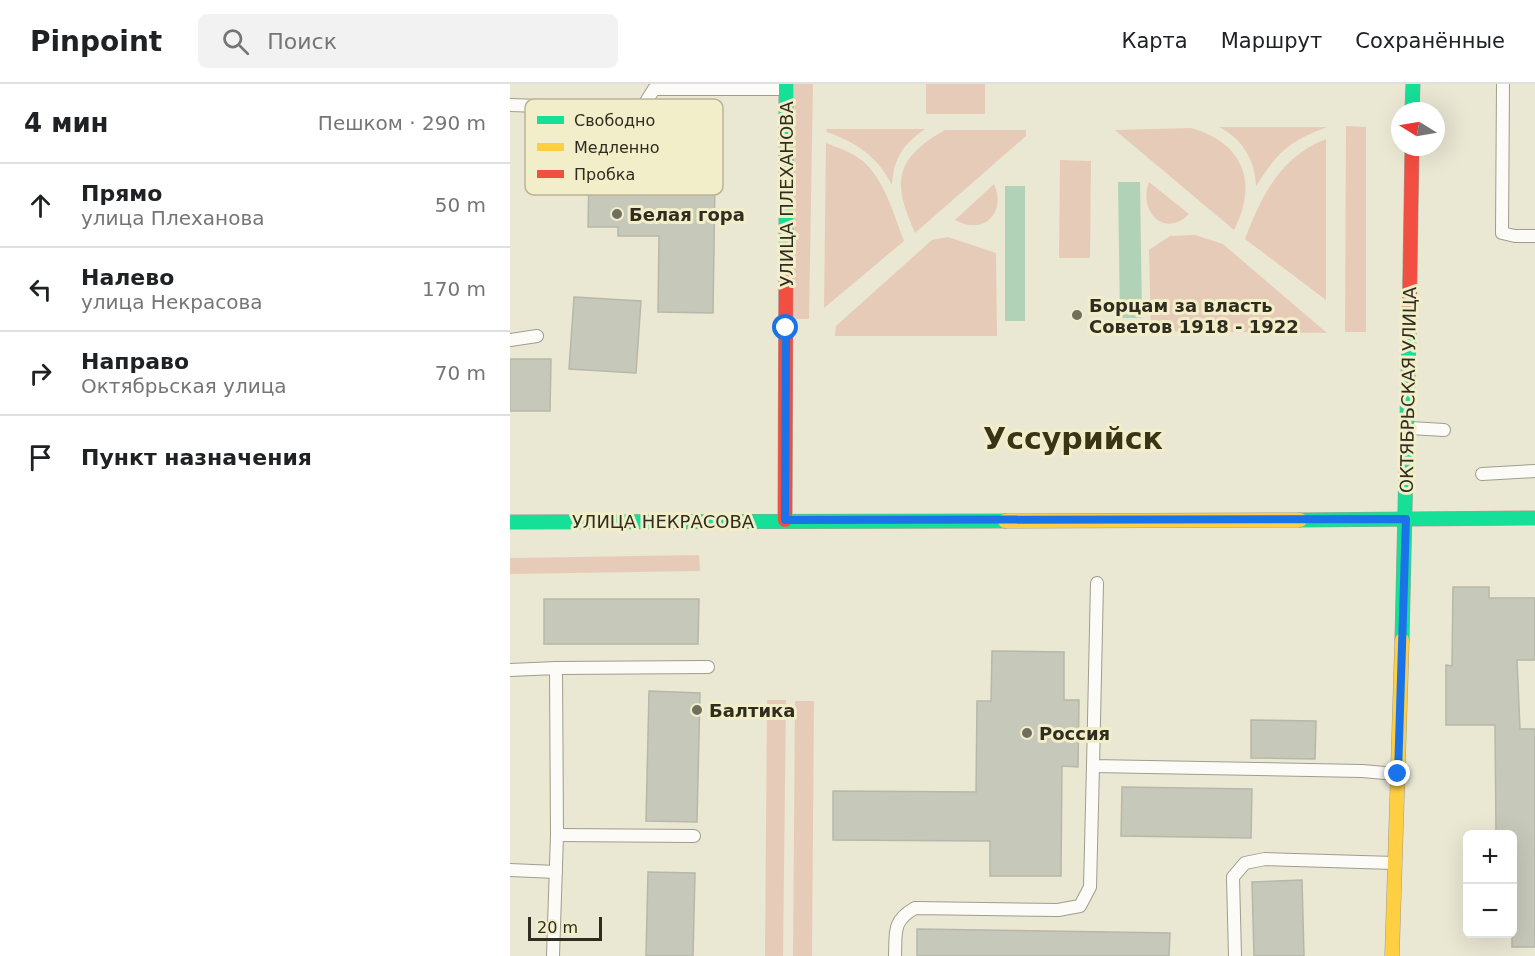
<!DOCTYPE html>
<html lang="ru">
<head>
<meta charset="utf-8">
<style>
  body { margin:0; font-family:"DejaVu Sans",sans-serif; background:#f2f2f2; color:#202124 }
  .controls { position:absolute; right:18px; bottom:18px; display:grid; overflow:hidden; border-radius:9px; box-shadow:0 6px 24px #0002 }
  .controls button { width:54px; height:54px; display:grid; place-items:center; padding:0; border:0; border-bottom:2px solid #e0e0e0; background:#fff; color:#202124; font:30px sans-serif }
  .compass { position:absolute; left:881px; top:18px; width:54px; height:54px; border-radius:50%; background:#fff; box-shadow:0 6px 24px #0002; rotate:281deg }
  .scale { position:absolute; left:18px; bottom:15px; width:74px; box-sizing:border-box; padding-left:6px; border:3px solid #2f2d1f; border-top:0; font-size:16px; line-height:21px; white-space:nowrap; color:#2f2d1f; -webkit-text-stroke:4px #f3eeca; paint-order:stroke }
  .stop { position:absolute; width:18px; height:18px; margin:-14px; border:4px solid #1a73e8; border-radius:50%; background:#fff }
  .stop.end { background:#1a73e8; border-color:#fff; box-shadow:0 2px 6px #0008 }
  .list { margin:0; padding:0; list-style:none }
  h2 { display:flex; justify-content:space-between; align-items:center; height:78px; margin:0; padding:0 24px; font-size:26px }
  h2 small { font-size:20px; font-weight:400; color:#757577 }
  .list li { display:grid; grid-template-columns:39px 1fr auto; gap:18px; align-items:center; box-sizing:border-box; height:84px; padding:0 24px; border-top:2px solid #e0e0e0 }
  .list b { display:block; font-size:22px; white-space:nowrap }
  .list p { margin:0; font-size:20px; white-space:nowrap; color:#757577 }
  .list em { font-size:20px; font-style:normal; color:#757577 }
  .icon { flex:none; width:33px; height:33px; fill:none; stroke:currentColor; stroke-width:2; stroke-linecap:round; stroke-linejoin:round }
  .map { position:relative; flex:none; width:1025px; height:872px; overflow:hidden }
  header { display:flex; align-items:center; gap:36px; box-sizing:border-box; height:84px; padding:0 30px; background:#fff; border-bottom:2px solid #e0e0e0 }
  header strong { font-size:28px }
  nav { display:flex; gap:33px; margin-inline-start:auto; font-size:21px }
  .search { width:420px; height:54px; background:#f2f2f2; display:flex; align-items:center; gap:15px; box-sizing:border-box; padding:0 21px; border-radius:9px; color:#757577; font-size:22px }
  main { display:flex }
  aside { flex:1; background:#fff }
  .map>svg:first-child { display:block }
  .green { fill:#e6ccb8 }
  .water { fill:#b1d2b7 }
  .building { fill:#c6c8b9; stroke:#b7b8a9; stroke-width:1.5 }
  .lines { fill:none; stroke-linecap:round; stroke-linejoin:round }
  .lane-casing { stroke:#9f9d8d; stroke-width:14 }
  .fast-casing { stroke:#9f9d8d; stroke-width:15 }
  .slow-casing { stroke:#9f9d8d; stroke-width:15 }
  .jam-casing { stroke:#9f9d8d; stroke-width:15 }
  .lane { stroke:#fcfbf8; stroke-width:12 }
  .fast { stroke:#16e098; stroke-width:14 }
  .slow { stroke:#ffcf43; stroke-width:14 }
  .jam { stroke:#f24e42; stroke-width:14 }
  .route { stroke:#1a73e8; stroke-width:8 }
  .poi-dot { fill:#706e5e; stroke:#f3eeca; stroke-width:2 }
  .labels { text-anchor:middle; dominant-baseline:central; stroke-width:6; stroke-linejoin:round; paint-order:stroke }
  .street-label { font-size:18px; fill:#2f2d1f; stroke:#f3eeca }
  .poi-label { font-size:18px; font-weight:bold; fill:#2f2d1f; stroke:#f3eeca; text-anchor:start }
  .town-label { font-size:30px; font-weight:bold; fill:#383415; stroke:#f3eeca }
  .key { fill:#f3eeca; stroke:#b8b497; stroke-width:1.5 }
  .key-label { font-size:16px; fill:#2f2d1f }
</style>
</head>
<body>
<header>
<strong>Pinpoint</strong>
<div class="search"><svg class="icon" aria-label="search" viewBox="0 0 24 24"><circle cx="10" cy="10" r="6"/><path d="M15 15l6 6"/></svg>Поиск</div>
<nav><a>Карта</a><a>Маршрут</a><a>Сохранённые</a></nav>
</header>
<main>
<aside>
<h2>4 мин<small>Пешком · 290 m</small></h2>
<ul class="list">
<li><svg class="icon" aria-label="ahead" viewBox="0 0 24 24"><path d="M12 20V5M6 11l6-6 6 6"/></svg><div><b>Прямо</b><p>улица Плеханова</p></div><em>50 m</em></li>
<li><svg class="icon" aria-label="left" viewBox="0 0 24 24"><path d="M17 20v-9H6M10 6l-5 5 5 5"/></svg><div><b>Налево</b><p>улица Некрасова</p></div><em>170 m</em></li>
<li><svg class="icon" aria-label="right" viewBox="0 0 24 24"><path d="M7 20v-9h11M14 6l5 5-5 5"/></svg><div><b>Направо</b><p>Октябрьская улица</p></div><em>70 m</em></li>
<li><svg class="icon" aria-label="arrive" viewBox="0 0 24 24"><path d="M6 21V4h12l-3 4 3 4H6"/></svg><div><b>Пункт назначения</b></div></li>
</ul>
</aside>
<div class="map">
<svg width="1025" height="872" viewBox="0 0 1025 872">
  <rect width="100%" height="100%" fill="#eae7d3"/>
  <g class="green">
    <polygon points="284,0 303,0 299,235 279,235"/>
    <rect x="416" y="0" width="59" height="30"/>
    <polygon points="836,42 856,43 856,248 835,248"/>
    <path d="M709,43H817C778,58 769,67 746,102C745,75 732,55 709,43Z"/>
    <path d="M681,44C734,59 748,99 724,146L605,46Z"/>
    <path d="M316,45H415C393,61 384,73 382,101C367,72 347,59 317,48Z"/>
    <path d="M435,46H516V52L405,149C382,98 384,75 435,46Z"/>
    <path d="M816,55V216L735,155C752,111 770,73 816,55Z"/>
    <path d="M316,59C329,64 347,70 357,81C376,101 384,131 394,157L314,224Z"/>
    <polygon points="550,76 581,77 580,174 549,174"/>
    <path d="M639,98L679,130C654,155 628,127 639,98Z"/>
    <path d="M484,100C497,129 473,152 445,136Z"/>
    <polygon points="685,151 713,160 817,249 641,247 639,166 660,152"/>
    <polygon points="438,153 486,169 487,252 325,252 326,242 422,156"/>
    <polygon points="189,471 190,487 0,490 0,474"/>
    <polygon points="257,616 276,616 273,872 255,872"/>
    <polygon points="285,617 304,617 302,872 283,872"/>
  </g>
  <g class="water">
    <polygon points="608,98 630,98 632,234 610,234"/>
    <rect x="495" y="102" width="20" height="135"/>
  </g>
  <g class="building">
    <polygon points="138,28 206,29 203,229 148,228 149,152 108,152 108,143 78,143 80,34 125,35 125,33"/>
    <polygon points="64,213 131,217 126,289 59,285"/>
    <polygon points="0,275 41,275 40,327 0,327"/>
    <polygon points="943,503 979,503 979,514 1025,514 1025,576 1007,576 1010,645 1025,645 1025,863 1002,863 1002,750 986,750 985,641 936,641 936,581 942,582"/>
    <polygon points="34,515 189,515 188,560 34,560"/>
    <polygon points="482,567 554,568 554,616 569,616 568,683 552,682 551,792 480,792 480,757 323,756 323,707 466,708 467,617 481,617"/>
    <polygon points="139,607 190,609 187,738 136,737"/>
    <polygon points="741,636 806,637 805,675 741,674"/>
    <polygon points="612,703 742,705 741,754 611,752"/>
    <polygon points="138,788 185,789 183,872 136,872"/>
    <polygon points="792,796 794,872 744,872 742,798"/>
    <polygon points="407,845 660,849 659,872 407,872"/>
  </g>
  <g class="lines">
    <defs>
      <g id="lane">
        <polyline points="993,0 992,149 1005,152 1025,152"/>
        <polyline points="0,21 122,25 134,21 144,5 274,5"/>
        <polyline points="0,256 27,252"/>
        <polyline points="900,344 934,346"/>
        <polyline points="972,390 1025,387"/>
        <polyline points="587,499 583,682 852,687 886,690"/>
        <polyline points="46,584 198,583"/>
        <polyline points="0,586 46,584 47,751 43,872"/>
        <polyline points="47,751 184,752"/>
        <polyline points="0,786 46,788"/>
        <path d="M385,872C386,848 382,837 405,824L548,826L570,822L580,803L583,682"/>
        <polyline points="725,872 723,793 735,779 755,775 884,779"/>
      </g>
      <g id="fast">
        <polyline points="902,27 903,0"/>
        <polyline points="276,165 276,0"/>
        <polyline points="790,436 1025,434"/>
        <polyline points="0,438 495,437"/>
        <polyline points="892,556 899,249"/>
      </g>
      <g id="slow">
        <polyline points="495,437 790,436"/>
        <polyline points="882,872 892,556"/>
      </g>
      <g id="jam">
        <polyline points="899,249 902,63"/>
        <polyline points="275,436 276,165"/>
      </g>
    </defs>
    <use href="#lane" class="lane-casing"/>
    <use href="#fast" class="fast-casing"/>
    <use href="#slow" class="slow-casing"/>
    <use href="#jam" class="jam-casing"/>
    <use href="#lane" class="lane"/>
    <use href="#fast" class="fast"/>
    <use href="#slow" class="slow"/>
    <use href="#jam" class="jam"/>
  </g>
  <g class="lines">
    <polyline class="route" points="276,244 275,436 896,435 888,690"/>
  </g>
  <g class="poi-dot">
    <circle cx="107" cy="130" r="6"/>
    <circle cx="567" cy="231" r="6"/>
    <circle cx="187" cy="626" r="6"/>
    <circle cx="517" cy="649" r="6"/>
  </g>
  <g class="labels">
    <g class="street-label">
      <text transform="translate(276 110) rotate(-90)">УЛИЦА ПЛЕХАНОВА</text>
      <text transform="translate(898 306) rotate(-89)">ОКТЯБРЬСКАЯ УЛИЦА</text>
      <text x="153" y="437">УЛИЦА НЕКРАСОВА</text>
    </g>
    <g class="poi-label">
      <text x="119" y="130">Белая гора</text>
      <text x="579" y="221">Борцам за власть<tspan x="579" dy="21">Советов 1918 - 1922</tspan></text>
      <text x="199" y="626">Балтика</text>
      <text x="529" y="649">Россия</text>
    </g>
    <g class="town-label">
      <text x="563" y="354">Уссурийск</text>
    </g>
  </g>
  <rect x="15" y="15" width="198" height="96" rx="9" class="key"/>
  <rect x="27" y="32" width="27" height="8" fill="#16e098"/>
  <rect x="27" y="59" width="27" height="8" fill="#ffcf43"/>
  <rect x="27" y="86" width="27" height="8" fill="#f24e42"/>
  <g class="key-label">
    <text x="64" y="42">Свободно</text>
    <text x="64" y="69">Медленно</text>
    <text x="64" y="96">Пробка</text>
  </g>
</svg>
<div class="controls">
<button>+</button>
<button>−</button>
</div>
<svg class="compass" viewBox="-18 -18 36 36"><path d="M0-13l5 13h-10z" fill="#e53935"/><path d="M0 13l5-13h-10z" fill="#757577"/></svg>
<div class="scale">20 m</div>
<div class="stop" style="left:276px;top:244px"></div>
<div class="stop end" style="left:888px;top:690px"></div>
</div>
</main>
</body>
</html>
